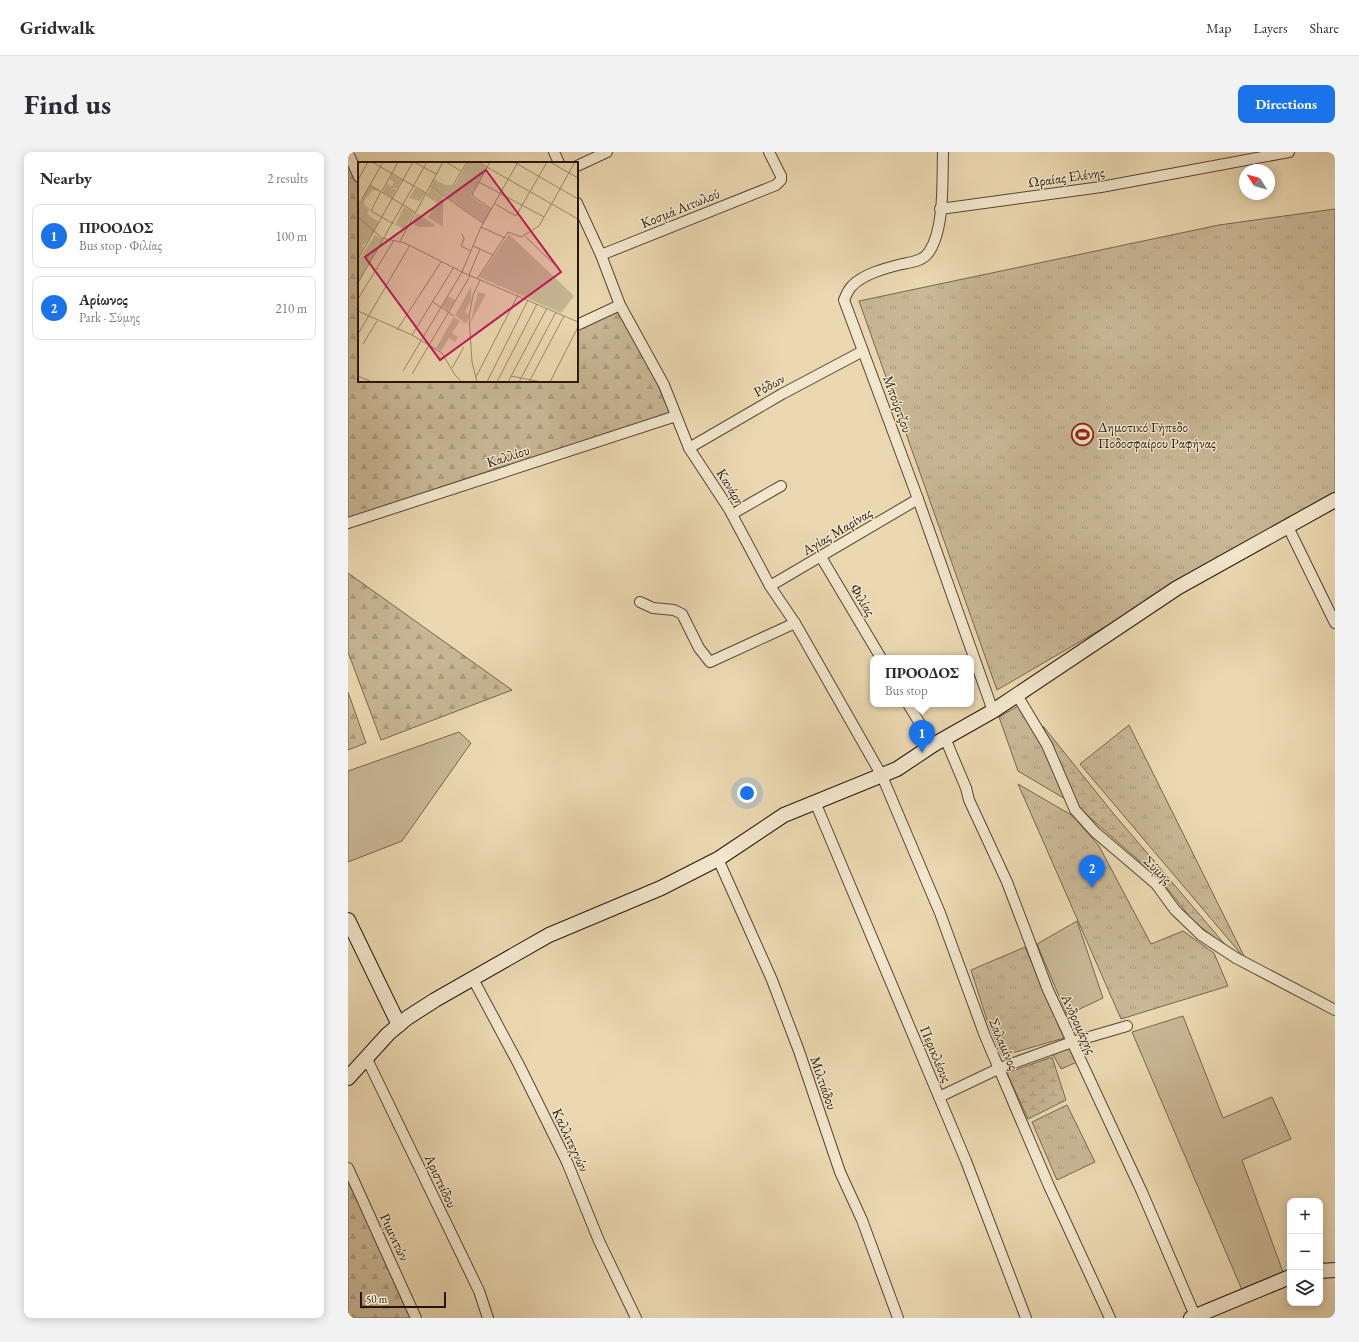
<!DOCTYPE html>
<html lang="en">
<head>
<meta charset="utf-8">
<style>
  body { margin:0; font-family:"EB Garamond",serif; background:#f2f2f3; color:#2b2b33 }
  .controls { position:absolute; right:12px; bottom:12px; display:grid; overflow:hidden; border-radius:8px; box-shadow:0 2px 10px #0003 }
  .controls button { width:36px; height:36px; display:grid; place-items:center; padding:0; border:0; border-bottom:1px solid #e1e1e2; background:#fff; color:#2b2b33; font:20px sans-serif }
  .compass { position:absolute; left:891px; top:12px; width:36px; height:36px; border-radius:50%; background:#fff; box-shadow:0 2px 10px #0003; rotate:306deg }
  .scale { position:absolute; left:12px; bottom:10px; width:86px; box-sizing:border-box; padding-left:4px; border:2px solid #25150a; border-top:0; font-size:11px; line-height:14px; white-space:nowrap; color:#25150a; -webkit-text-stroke:3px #f2e6cc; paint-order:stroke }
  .you { position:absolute; left:399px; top:641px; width:14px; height:14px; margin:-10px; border:3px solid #fff; border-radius:50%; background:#1a73e8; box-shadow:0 0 0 6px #1a73e833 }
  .badge { display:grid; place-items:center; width:26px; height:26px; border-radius:50%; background:#1a73e8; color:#fff; font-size:13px; font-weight:700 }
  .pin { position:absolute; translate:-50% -33px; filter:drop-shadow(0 1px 2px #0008) }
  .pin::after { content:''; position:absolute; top:21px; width:14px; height:12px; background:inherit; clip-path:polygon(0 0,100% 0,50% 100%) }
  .popup { position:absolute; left:522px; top:503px; width:104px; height:52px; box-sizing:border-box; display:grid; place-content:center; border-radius:8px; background:#fff; filter:drop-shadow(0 1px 3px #0005); font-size:13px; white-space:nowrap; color:#7c7c81 }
  .popup b { font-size:15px; color:#2b2b33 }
  .popup::after { content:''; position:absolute; left:50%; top:100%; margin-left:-8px; border:8px solid transparent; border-top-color:#fff }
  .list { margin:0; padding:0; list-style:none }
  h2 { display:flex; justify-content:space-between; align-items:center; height:52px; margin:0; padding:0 16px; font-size:17px }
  h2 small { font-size:13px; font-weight:400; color:#7c7c81 }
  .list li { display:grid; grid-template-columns:26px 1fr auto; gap:12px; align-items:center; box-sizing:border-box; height:64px; margin:0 8px 8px; padding:0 8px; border:1px solid #e1e1e2; border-radius:8px }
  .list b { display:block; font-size:15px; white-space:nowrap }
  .list p { margin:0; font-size:13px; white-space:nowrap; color:#7c7c81 }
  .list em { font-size:13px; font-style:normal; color:#7c7c81 }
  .icon { flex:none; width:22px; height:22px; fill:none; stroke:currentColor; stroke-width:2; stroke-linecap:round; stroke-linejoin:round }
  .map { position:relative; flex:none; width:987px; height:1166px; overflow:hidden; border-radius:8px }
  header { display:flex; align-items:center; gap:24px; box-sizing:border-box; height:56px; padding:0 20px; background:#fff; border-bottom:1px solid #e1e1e2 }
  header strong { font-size:19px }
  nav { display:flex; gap:22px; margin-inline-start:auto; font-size:14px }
  .intro { display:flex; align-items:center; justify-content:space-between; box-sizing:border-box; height:96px; padding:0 24px }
  h1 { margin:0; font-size:28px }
  .button { padding:10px 18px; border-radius:8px; background:#1a73e8; color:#fff; font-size:14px; font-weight:700 }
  main { display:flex; gap:24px; padding:0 24px }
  aside { flex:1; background:#fff; border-radius:8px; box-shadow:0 2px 10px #0003 }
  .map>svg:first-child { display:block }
  .grass { fill:#c9b795; stroke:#776650 }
  .forest { fill:url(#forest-firs); stroke:#776650 }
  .wetland { fill:url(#wetland-marsh); stroke:#776650 }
  .park { fill:url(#park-tufts); stroke:#776650 }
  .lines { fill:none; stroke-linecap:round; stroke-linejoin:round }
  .street-casing { stroke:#564634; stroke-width:12 }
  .secondary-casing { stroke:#25150a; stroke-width:16 }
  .street { stroke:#f2e6cc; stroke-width:10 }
  .secondary { stroke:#f2e6cc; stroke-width:14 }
  .labels { text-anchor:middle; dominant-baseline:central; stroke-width:3; stroke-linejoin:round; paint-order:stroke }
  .street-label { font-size:14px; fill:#25150a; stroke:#f2e6cc }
  .poi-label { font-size:14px; fill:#25150a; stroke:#f2e6cc; text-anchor:start }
  .inset-road { fill:none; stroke:#9c8a6e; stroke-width:1 }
  .view { fill:#c2185b; fill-opacity:0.15; stroke:#c2185b; stroke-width:2 }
  .inset-edge { fill:none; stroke:#25150a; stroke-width:2 }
</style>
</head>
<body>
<header>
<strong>Gridwalk</strong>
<nav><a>Map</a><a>Layers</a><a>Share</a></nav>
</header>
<div class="intro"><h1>Find us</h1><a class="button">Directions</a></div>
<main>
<aside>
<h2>Nearby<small>2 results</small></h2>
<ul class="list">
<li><span class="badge">1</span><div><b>ΠΡΟΟΔΟΣ</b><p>Bus stop · Φιλίας</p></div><em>100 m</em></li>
<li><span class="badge">2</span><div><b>Αρίωνος</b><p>Park · Σύμης</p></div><em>210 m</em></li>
</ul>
</aside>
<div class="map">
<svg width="987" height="1166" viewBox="0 0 987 1166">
  <defs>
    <pattern id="forest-firs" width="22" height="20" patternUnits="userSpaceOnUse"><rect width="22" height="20" fill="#c9b795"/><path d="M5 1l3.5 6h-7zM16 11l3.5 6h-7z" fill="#ac9c7f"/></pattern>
    <pattern id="wetland-marsh" width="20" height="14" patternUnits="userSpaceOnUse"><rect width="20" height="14" fill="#c9b795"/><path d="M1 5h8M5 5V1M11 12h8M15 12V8" fill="none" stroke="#ac9c7f"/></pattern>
    <pattern id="park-tufts" width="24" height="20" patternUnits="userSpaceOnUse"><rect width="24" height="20" fill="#c9b795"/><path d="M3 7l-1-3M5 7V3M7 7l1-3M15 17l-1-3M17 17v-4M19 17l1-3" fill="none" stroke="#ac9c7f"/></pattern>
  </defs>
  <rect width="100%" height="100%" fill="#ebd8b1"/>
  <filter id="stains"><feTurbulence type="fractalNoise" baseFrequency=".005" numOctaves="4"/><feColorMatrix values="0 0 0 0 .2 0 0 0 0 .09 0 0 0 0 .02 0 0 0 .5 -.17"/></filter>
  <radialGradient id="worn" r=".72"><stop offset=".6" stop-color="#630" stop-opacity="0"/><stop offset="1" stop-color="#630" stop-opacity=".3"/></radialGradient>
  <g class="grass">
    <polygon points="111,580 123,591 54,689 0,710 0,619"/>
    <polygon points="729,769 755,846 719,863 689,792"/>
    <polygon points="835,864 875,966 924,945 943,987 894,1008 935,1120 894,1138 784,880"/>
  </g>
  <g class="forest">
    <polygon points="0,9 11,34 11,229 229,229 229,177 273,156 323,261 0,367"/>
    <polygon points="0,421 164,538 33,588 0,500"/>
    <polygon points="0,540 18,591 0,598"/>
    <polygon points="0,1027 62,1166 0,1166"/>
  </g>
  <g class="wetland">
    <polygon points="695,574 765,661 880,796 845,769 812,727 731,656"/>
    <polygon points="704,905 718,948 680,967 659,921"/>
  </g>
  <g class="park">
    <polygon points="987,57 987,341 649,538 511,149 871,73"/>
    <polygon points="670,554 698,600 719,648 670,619 651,565"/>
    <polygon points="781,573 898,808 732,612"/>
    <polygon points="670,632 725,664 751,694 803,792 835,779 866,801 880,834 773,867"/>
    <polygon points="677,795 716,886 654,904 639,868 623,818"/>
    <polygon points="722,895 729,910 713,917 704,901"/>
    <polygon points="719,953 747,1010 709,1028 684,970"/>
  </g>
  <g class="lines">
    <defs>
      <g id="street">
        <polyline points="206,0 211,11"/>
        <path d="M595,0C594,28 597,76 581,100C575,109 564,110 554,112C538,116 515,122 504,134C500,138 498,143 496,148L570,347L645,559"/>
        <polyline points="0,1 11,25"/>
        <polyline points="229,14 259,0"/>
        <polyline points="229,51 253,103 272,153 316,233 341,296 381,357 422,434 447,471 534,624 592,761 637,884 701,1034 762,1166"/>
        <polyline points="592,57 753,35 941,0"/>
        <polyline points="253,103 428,33 433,28 433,24 421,0"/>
        <polyline points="229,173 272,153"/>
        <polyline points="341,296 434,242 515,199"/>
        <polyline points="384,362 433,334"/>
        <polyline points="0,371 328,264"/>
        <polyline points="940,375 987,471"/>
        <polyline points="473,405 533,506"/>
        <polyline points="422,434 570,347"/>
        <polyline points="292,450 305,456 326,458 334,462 351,496 362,510 447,471"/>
        <polyline points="669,543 699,593 727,658 747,680 808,732 827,758 853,783 888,806 987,858"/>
        <polyline points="560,552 585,593"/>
        <polyline points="597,586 618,636 621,648 659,730 700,838 794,1040 848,1166"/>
        <polyline points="467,650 618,1009 678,1166"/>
        <polyline points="370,707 424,828 451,899 492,1020 514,1068 550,1166"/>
        <polyline points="125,827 171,913 219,1010 251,1089 288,1166"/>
        <polyline points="18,905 131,1139 140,1166"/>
        <polyline points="591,945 652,916 724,890 779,874"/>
        <polyline points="0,1016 68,1166"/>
      </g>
      <g id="secondary">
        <polyline points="0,768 51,873"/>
        <polyline points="0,926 40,882 59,866 87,848 201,783 313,736 370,707 436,663 549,617 585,593 645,559 829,436 987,348"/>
        <polyline points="972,1119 987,1118"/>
        <polyline points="843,1166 942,1125"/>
      </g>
    </defs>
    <use href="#street" class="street-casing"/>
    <use href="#secondary" class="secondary-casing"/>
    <use href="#street" class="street"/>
    <use href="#secondary" class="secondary"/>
  </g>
  <defs>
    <symbol id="stadium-ring" viewBox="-11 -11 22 22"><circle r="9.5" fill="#f2e6cc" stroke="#8f2418" stroke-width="1.5"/><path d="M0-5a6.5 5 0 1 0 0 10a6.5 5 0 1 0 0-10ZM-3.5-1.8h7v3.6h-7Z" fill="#8f2418"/></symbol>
  </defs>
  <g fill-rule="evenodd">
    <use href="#stadium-ring" x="722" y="270" width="25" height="25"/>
  </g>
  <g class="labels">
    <g class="street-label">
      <text transform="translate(718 25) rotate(-8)">Ωραίας Ελένης</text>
      <text transform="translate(332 56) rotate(-22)">Κοσμά Αιτωλού</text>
      <text transform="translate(421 233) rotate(-29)">Ρόδων</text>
      <text transform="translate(550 252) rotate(70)">Μπούρτζου</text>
      <text transform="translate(160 304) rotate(-18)">Καλλίου</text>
      <text transform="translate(383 335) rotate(58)">Κανάρη</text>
      <text transform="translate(489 379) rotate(-31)">Αγίας Μαρίνας</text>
      <text transform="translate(515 448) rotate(59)">Φιλίας</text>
      <text transform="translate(810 718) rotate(45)">Σύμης</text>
      <text transform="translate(731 872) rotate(65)">Ανδρομάχης</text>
      <text transform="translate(656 892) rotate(67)">Σαλαμίνος</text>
      <text transform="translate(588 902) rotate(67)">Περικλέους</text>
      <text transform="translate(476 931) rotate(71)">Μιλτιάδου</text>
      <text transform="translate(223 988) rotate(65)">Καλλιτεχνών</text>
      <text transform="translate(93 1029) rotate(65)">Αριστείδου</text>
      <text transform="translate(47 1085) rotate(65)">Ριμινιτών</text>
    </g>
    <g class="poi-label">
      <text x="750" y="275">Δημοτικό Γήπεδο<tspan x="750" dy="16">Ποδοσφαίρου Ραφήνας</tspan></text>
    </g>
  </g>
  <g transform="translate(10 10)">
    <rect width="220" height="220" fill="#ebd8b1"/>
    <path d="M46,45L56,50L47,67L37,63ZM59,51L77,63L76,65H61L54,61ZM96,155L102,159L94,171L100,175L97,180L91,176L83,189L78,186Z" fill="#c9b795"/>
    <path d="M110,0H118L129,6L113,34L133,48L126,61L73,24L76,17L87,23H97ZM34,13L44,18L39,26H34L38,28L34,35L25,30L29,22L34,24L36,20L31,17ZM12,23L22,29L15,28L6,39L7,42L4,41L12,47L9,52L21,60L9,80L4,84L6,85L1,95L0,38L2,39ZM57,26L67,31L62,39L51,36ZM73,26L85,34V65L70,55L79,41L68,34ZM17,73L26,78L0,120V99Z" fill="#c9b795"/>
    <path d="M151,72L216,134L203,151L121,115ZM113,125V138L107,150L111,153L108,162L97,153ZM120,130L128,132L112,162ZM90,134L97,138L90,149L84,144Z" fill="#c9b795"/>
    <path class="inset-road" d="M14,0L68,31M56,0L78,12M88,0L103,9M120,0L220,57M132,0L114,33L133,47M156,0L220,37M192,0L220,16M0,18L10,0M121,20L186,55M12,23L57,50M95,23L109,0M72,24L126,62M23,29L13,49L36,62M24,29L40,0M4,37L25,0M137,42L158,54L189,0M0,55L24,76L47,81L106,111L220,160M123,65L147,76M104,72L106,77L103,84L113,89M167,74L201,107M42,79L85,0M115,84L135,93M0,97L55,0M111,113L122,87M119,117L150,70L163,75L181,64L217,0M0,121L69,0M0,137L36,78M75,140L96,154M0,149L54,173L84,191L97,213L104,220M39,168L83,100M0,172L52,83M54,173L96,105M5,182L19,159M94,206L106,185M45,209L104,110L123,65L160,0M54,212L112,114M0,214L14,220M153,214L183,220M118,215L160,133M119,220L114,200L111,155L115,133L122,118M129,220L170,138M139,220L179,142M150,220L189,146M161,220L198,150M171,220L206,154M192,220L220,165"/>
    <path class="view" d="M128,8L203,110L82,198L7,95Z"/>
    <rect width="220" height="220" class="inset-edge"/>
  </g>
  <rect width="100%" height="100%" filter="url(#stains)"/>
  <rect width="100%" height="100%" fill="url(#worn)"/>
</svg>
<div class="controls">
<button>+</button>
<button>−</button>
<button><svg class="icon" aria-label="layers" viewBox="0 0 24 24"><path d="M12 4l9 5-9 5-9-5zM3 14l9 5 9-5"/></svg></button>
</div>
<svg class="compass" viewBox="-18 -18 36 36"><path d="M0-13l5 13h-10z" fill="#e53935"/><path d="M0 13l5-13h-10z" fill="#7c7c81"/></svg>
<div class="scale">50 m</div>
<div class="you"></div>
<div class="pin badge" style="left:574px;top:601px">1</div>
<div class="popup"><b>ΠΡΟΟΔΟΣ</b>Bus stop</div>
<div class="pin badge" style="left:744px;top:736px">2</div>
</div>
</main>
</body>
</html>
